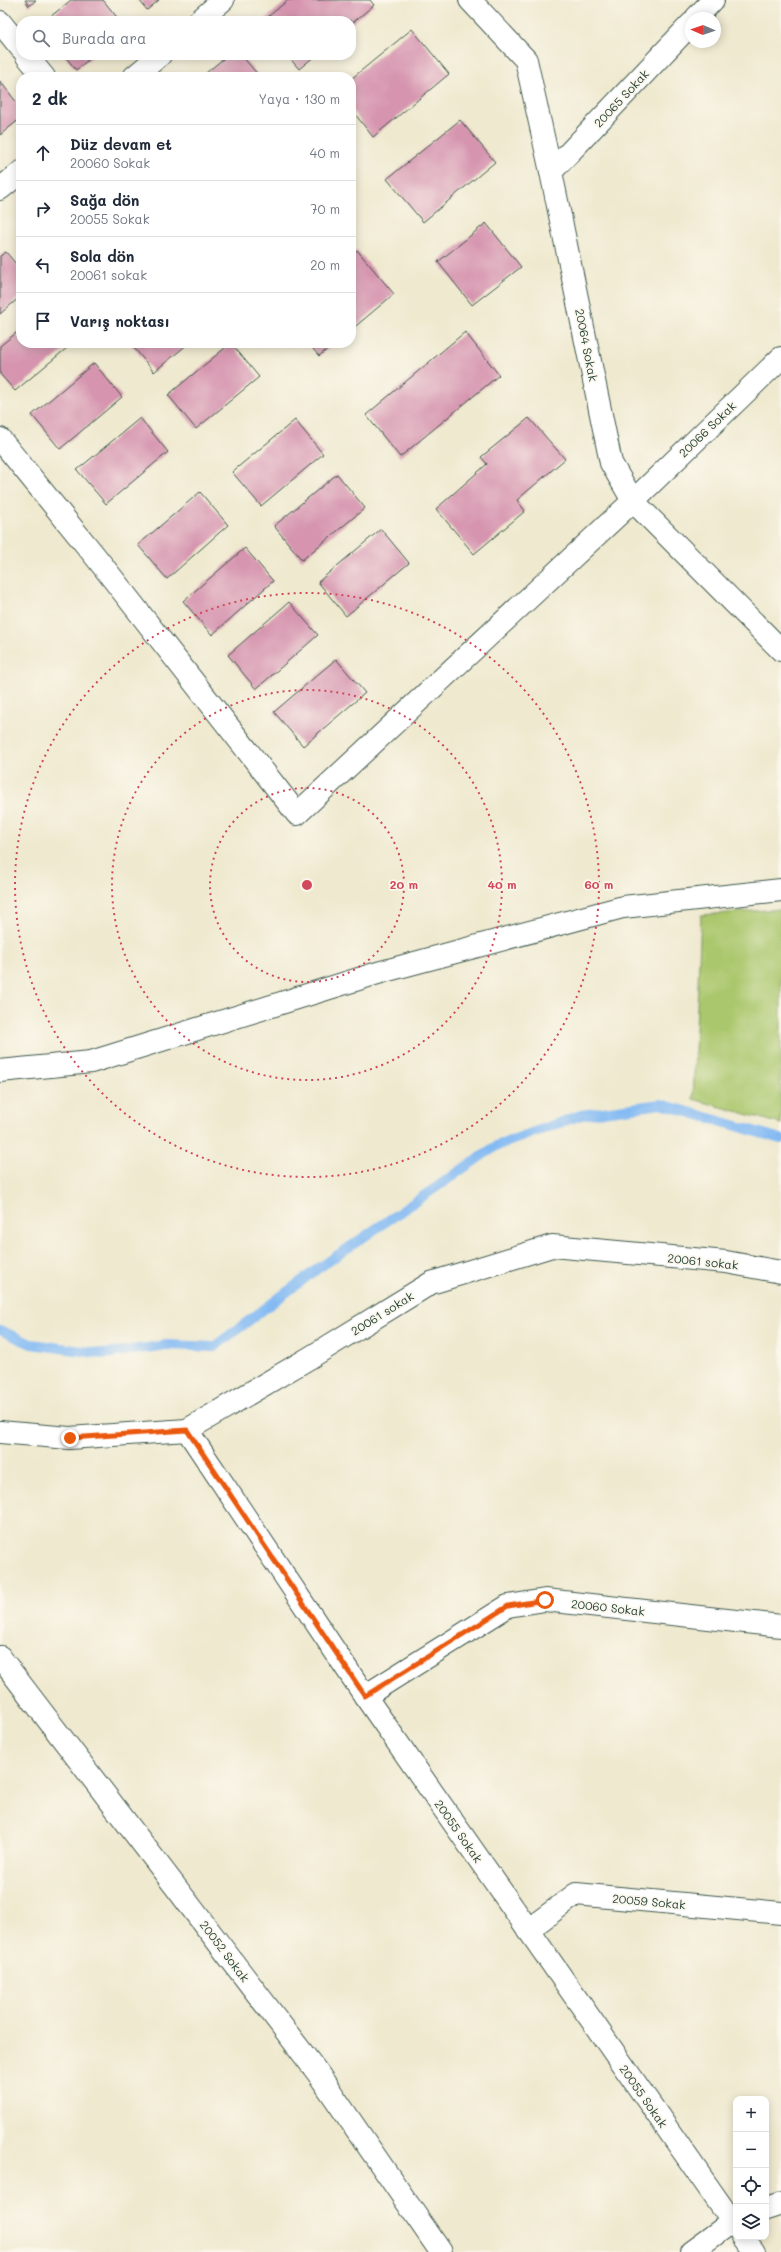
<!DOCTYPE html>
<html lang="tr">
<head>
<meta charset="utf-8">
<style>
  body { margin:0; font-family:Mali,sans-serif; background:#f6f6f7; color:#1f2937 }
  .controls { position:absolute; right:12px; bottom:12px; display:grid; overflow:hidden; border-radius:8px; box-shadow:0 2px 10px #0003 }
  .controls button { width:36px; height:36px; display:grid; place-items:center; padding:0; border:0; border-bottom:1px solid #e0e1e3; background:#fff; color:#1f2937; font:20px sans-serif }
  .compass { position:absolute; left:685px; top:12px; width:36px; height:36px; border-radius:50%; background:#fff; box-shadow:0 2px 10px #0003; rotate:272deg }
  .stop { position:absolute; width:12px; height:12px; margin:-9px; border:3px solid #ea580c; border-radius:50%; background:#fff }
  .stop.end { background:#ea580c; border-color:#fff; box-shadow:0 1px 4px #0008 }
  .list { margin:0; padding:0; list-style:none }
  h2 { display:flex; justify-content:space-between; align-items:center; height:52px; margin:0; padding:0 16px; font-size:17px }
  h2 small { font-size:13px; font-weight:400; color:#747a83 }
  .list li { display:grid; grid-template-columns:26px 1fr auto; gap:12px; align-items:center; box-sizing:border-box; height:56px; padding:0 16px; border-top:1px solid #e0e1e3 }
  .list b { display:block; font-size:15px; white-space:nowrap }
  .list p { margin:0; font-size:13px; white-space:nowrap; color:#747a83 }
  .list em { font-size:13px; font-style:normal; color:#747a83 }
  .icon { flex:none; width:22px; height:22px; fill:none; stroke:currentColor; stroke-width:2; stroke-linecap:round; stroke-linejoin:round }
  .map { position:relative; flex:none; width:781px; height:2252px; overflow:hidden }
  .search { position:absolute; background:#fff; box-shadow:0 2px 10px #0003; left:16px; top:16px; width:340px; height:44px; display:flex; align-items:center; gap:10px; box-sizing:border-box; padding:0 14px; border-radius:16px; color:#747a83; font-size:15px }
  .panel { position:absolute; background:#fff; box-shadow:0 2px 10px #0003; left:16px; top:72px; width:340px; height:276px; border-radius:16px }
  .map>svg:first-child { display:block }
  .green { fill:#abc76d; stroke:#658250 }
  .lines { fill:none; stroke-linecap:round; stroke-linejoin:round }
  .stream { stroke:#83baf3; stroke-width:10 }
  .building { fill:#d694af }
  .minor-casing { stroke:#3e574b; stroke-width:24 }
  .tertiary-casing { stroke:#3e574b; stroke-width:24 }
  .minor { stroke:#fff; stroke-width:22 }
  .tertiary { stroke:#fff; stroke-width:22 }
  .route { stroke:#ea580c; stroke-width:5 }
  .ring { fill:none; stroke:#d1495b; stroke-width:2; stroke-dasharray:2 4 }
  .labels { text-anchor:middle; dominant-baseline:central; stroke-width:3.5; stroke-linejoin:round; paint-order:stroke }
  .street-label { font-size:12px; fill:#1f3d34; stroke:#fbf7ec }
  .centre { fill:#d1495b; stroke:#fbf7ec; stroke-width:2 }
  .ring-label { font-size:12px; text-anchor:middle; font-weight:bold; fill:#d1495b; stroke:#fbf7ec; stroke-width:3.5; stroke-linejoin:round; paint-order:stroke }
</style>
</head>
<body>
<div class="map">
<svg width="781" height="2252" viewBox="0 0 781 2252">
  <rect width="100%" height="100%" fill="#fbf7ec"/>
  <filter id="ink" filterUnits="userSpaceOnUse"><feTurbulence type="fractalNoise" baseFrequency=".025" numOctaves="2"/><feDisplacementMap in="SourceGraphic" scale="8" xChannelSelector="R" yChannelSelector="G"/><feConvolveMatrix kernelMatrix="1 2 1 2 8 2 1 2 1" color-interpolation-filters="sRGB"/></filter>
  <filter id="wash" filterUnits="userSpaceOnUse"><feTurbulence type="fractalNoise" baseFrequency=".012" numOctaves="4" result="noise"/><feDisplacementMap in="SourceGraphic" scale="16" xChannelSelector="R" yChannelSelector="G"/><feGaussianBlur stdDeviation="0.9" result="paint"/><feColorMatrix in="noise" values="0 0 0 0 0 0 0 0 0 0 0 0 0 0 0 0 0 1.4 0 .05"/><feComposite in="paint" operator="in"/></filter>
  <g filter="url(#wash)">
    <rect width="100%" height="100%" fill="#efe9cf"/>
    <polygon class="green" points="781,909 781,1124 693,1099 701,915"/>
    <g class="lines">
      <polyline class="stream" points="0,1330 31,1344 104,1354 167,1345 214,1347 316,1270 496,1146 581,1115 661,1104 781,1139"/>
    </g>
    <g id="blocks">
      <g class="building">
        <polygon points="25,0 36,0 29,6"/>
        <polygon points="71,0 103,0 120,21 45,21"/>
        <polygon points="139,0 159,0 147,10"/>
        <polygon points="288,0 370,0 374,5 351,24 351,21 263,21"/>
        <polygon points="412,29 449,74 373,137 351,109 351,79"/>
        <polygon points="64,55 94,55 76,70"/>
        <polygon points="228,55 241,55 260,77 201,77"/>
        <polygon points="287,55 316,55 299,69"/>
        <polygon points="0,81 21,108 21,118 0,135"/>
        <polygon points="460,120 495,162 423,222 387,179"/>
        <polygon points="486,223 521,267 472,305 438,262"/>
        <polygon points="357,250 394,294 351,330 351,256"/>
        <polygon points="6,252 21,270 21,296 0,314 0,256"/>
        <polygon points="21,329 21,343 73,343 15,391 0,374 0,346"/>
        <polygon points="465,332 499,375 400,457 366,415"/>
        <polygon points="130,343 189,343 154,372"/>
        <polygon points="231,343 259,377 196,429 168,395"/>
        <polygon points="308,343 335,343 319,356"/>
        <polygon points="94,363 122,397 60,449 32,415"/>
        <polygon points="140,418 168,452 106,504 77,470"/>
        <polygon points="529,418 565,459 517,500 525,511 474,554 436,509 487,464 481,457"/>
        <polygon points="295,420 323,454 261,506 232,472"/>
        <polygon points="337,474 365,508 302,560 274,526"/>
        <polygon points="200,492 228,525 167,579 138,545"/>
        <polygon points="381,529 409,563 346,616 318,582"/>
        <polygon points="245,548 273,581 212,635 183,601"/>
        <polygon points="289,602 318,635 256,689 228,655"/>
        <polygon points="336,659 365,693 303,746 274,712"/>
      </g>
    </g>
  </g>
  <g filter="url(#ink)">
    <use href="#blocks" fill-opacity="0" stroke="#3e574b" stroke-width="1"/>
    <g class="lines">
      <defs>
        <g id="minor">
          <polyline points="470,0 526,60 551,172 611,463 633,501 781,650"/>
          <polyline points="696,18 713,0"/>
          <polyline points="199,21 223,0"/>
          <polyline points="0,22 21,48"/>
          <polyline points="26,55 44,77"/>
          <polyline points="134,77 160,55"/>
          <polyline points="551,172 691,24"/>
          <polyline points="0,189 21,172"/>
          <polyline points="0,439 95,556 297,814 633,501 781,358"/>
          <polyline points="187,1430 365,1696 736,2227"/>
          <polyline points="0,1432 69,1438 187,1430 311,1357 431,1283 552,1246 726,1262 781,1272"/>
          <polyline points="0,1657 317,2072 441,2252"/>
          <polyline points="365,1696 508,1606 545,1600 781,1626"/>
          <polyline points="528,1930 576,1894 781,1913"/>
          <polyline points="766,2209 781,2204"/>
          <polyline points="743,2237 754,2252"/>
          <polyline points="691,2252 736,2219"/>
        </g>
        <polyline id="tertiary" points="0,1071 91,1062 381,972 623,907 781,890"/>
      </defs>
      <use href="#minor" class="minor-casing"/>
      <use href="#tertiary" class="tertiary-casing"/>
      <use href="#minor" class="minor"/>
      <use href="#tertiary" class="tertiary"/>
    </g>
  </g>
  <g class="lines" filter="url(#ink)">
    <polyline class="route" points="70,1438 187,1430 365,1696 508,1606 545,1600"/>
  </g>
  <g class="ring">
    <circle cx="307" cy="885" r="97"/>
    <circle cx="307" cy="885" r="195"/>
    <circle cx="307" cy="885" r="292"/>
  </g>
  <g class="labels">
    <g class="street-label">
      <text transform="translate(621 98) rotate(-47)">20065 Sokak</text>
      <text transform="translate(587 345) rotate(79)">20064 Sokak</text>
      <text transform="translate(707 429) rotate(-44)">20066 Sokak</text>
      <text transform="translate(703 1261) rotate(6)">20061 sokak</text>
      <text transform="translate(382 1313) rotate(-32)">20061 sokak</text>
      <text transform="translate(608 1607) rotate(6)">20060 Sokak</text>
      <text transform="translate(459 1831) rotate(55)">20055 Sokak</text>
      <text transform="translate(649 1901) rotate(5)">20059 Sokak</text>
      <text transform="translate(225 1951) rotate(53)">20052 Sokak</text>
      <text transform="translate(644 2096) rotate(55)">20055 Sokak</text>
    </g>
  </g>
  <circle cx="307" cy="885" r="6" class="centre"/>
  <g class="ring-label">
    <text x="404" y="889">20 m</text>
    <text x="502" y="889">40 m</text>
    <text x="599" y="889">60 m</text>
  </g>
</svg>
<div class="controls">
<button>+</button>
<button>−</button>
<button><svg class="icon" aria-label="locate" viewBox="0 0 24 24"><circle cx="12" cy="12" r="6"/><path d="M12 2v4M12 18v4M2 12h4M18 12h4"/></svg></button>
<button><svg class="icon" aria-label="layers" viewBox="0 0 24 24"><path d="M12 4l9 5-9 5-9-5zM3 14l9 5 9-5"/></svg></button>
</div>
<svg class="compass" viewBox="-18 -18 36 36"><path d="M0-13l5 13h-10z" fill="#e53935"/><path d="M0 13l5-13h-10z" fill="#747a83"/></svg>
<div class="stop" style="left:545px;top:1600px"></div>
<div class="stop end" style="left:70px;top:1438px"></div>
<div class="search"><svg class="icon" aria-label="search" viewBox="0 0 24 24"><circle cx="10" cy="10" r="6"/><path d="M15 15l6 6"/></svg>Burada ara</div>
<section class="panel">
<h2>2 dk<small>Yaya · 130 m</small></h2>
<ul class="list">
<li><svg class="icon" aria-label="ahead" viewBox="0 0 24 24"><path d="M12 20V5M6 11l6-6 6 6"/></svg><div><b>Düz devam et</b><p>20060 Sokak</p></div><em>40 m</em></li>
<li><svg class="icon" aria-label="right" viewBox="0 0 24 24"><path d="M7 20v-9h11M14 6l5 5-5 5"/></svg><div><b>Sağa dön</b><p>20055 Sokak</p></div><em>70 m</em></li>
<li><svg class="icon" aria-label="left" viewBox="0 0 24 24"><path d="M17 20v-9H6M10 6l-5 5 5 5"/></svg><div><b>Sola dön</b><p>20061 sokak</p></div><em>20 m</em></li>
<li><svg class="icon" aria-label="arrive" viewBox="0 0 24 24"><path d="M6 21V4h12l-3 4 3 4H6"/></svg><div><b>Varış noktası</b></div></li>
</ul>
</section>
</div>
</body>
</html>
